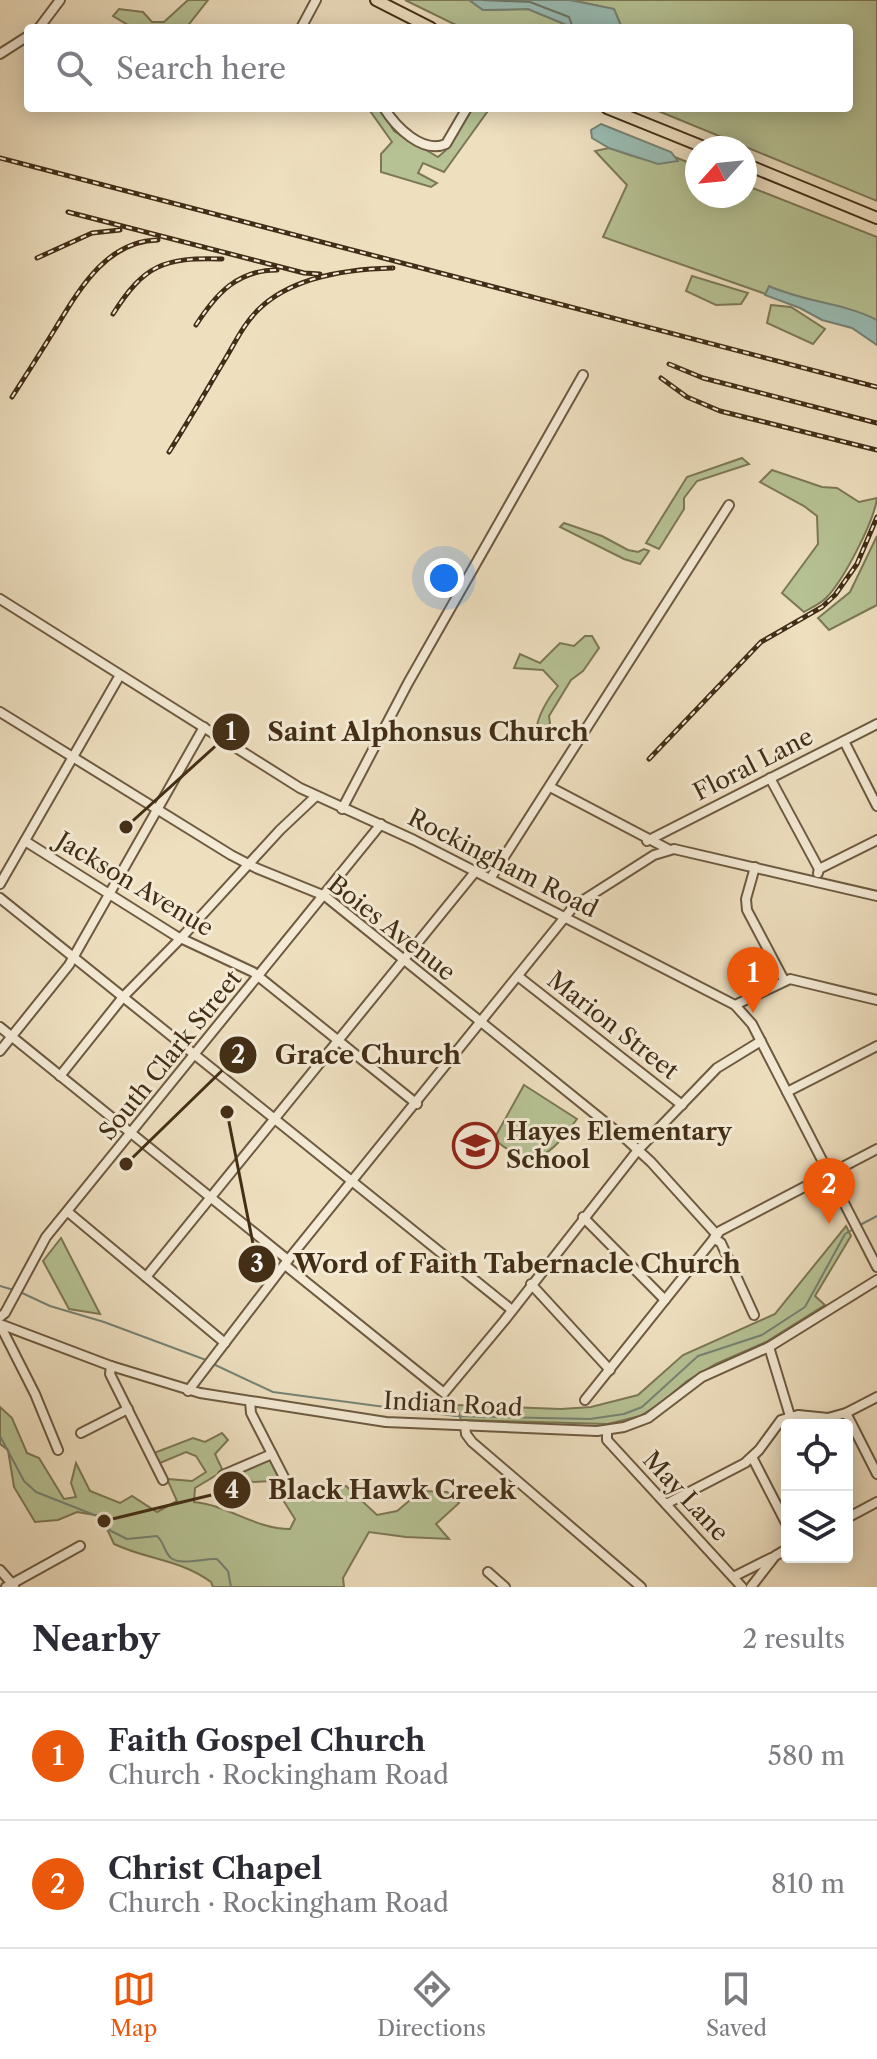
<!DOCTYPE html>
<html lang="en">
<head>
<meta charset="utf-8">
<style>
  body { margin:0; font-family:"Libre Caslon Text",serif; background:#f7f7f7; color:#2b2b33 }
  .controls { position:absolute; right:24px; bottom:24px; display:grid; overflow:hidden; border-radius:8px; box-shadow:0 4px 20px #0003 }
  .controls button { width:72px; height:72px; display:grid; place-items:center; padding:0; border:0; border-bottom:2px solid #e1e1e2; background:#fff; color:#2b2b33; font:40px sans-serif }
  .compass { position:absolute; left:685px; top:136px; width:72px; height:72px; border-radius:50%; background:#fff; box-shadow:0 4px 20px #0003; rotate:243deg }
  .you { position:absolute; left:444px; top:578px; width:28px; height:28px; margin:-20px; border:6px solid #fff; border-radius:50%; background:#1a73e8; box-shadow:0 0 0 12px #1a73e833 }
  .badge { display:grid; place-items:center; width:52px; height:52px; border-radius:50%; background:#ea580c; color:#fff; font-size:26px; font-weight:700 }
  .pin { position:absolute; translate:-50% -66px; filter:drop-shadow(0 2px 4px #0008) }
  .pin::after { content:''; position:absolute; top:42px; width:28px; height:24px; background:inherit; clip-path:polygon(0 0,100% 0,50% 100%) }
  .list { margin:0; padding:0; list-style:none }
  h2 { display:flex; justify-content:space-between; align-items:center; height:104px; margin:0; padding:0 32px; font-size:34px }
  h2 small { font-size:26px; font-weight:400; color:#7c7c81 }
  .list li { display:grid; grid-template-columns:52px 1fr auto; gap:24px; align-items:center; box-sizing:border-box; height:128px; padding:0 32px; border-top:2px solid #e1e1e2 }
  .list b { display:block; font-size:30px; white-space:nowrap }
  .list p { margin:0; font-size:26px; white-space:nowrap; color:#7c7c81 }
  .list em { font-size:26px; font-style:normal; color:#7c7c81 }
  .icon { flex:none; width:44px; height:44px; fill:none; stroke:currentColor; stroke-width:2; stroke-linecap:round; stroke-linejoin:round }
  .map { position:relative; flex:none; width:877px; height:1587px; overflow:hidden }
  .search { position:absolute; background:#fff; box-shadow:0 4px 20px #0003; left:24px; right:24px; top:24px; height:88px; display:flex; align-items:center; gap:20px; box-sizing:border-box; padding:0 28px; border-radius:8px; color:#7c7c81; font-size:30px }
  .sheet { height:360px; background:#fff }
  nav { display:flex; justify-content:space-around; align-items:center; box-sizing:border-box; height:112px; border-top:2px solid #e1e1e2; background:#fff; font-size:22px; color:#7c7c81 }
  nav a { display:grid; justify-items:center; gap:4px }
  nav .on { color:#ea580c }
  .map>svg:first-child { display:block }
  .green { fill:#b6c294; stroke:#7c7855; stroke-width:2 }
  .water { fill:#99bcb4; stroke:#768375; stroke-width:2 }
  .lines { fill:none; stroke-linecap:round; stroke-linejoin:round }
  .shore { stroke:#6e7565; stroke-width:2 }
  .stream { stroke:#768375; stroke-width:2 }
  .minor-casing { stroke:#6d5a40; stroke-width:12 }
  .major-casing { stroke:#422e16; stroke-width:14 }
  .minor { stroke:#f4ead5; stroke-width:8 }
  .major { stroke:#eedfbf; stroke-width:10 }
  .rail-casing { stroke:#422e16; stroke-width:5 }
  .rail { stroke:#f4ead5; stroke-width:2; stroke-dasharray:6; stroke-linecap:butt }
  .labels { text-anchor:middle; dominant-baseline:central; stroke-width:6; stroke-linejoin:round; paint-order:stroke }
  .street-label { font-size:24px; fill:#422e16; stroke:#f4ead5 }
  .poi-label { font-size:24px; font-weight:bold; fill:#422e16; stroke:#f4ead5; text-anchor:start }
  .leader { fill:none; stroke:#422e16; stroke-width:3 }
  .callout-dot { fill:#422e16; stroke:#f4ead5; stroke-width:3 }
  .mark-label { font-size:24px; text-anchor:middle; font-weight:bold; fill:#fff }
  .callout-label { font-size:26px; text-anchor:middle; font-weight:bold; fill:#422e16; stroke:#f4ead5; stroke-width:6; stroke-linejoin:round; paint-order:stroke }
</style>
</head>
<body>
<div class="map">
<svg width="877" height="1587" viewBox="0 0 877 1587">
  <rect width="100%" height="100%" fill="#eedfbf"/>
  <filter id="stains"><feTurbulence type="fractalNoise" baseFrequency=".0025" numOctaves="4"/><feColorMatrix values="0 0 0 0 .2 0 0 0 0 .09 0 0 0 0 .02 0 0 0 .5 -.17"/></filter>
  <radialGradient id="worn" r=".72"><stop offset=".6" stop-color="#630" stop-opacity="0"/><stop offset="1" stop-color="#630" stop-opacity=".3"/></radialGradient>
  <g class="green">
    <polygon points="188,0 208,0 186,28 133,28 113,16 119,9 143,12 152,22 164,22"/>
    <polygon points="405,0 469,0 483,10 528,9 574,28 462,28"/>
    <polygon points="570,0 877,0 877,201 651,108 849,108 849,28 622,28 614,9"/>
    <polygon points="368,108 380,108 394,131 438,157 446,150 473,108 490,108 444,172 423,163 418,173 437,183 431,187 381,172 381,154 392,142"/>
    <polygon points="645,145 697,166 697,196 745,196 745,185 877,237 877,333 603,237 627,185 595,151 609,148 639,158"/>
    <polygon points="692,276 748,293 741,304 716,305 686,291"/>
    <polygon points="771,305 791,307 825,329 813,344 767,323"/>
    <polygon points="742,458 749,464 697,481 684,498 684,509 659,549 646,543 687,477"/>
    <path d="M772,470L822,487L837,488L859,502L877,498C874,522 843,581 826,598C820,604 811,608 804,612L782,593L818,544L817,516L804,506L760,482Z"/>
    <polygon points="564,523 602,536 628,550 638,552 644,549 649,551 640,564 624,559 560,527"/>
    <polygon points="877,536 877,605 829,630 818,618 850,592"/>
    <path d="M585,636H592L599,648L583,671L571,680L549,716L550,723L541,739L535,740C535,720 546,701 558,686L543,670L514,668L520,654L540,663L560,643L574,646Z"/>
    <path d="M524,1085L577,1119C550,1155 535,1174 494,1139Z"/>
    <polygon points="846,1226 851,1236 815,1296 825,1305 766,1342 716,1364 687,1381 661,1403 640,1416 608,1424 461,1420 456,1405 561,1409 591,1407 638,1395 683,1355 775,1314"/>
    <polygon points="61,1238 100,1314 69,1309 43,1261"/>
    <path d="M0,1407L12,1418L27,1453L39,1458L64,1499L76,1497L71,1483L76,1463L90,1491L120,1503L132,1496L157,1512L177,1501L167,1479L192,1481L206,1472L196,1456L186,1452L160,1463L154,1453L193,1438L205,1442L222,1433L228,1440L215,1454L223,1471L195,1488L194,1502C228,1505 255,1529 290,1529L295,1519L271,1481L252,1482L243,1472L271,1458L288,1492L346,1486L377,1515L397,1511L421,1491L447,1492L459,1503L436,1524L449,1539L406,1537L369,1532L343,1578L344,1587H213L211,1582C179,1559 148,1560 114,1544L101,1516L77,1512L58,1520L35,1522L14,1487L8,1450L0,1444Z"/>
  </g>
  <g class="water">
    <polygon points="469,0 570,0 614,9 622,28 574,28 528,9 483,10"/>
    <polygon points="601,124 671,152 678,161 658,164 609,148 592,138 591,130"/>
    <path d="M769,286C804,302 844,303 877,320V345L852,328L822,320L800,308L765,295Z"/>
  </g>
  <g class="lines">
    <polyline class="shore" points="483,0 530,2 569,17 573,28"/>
    <g class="stream">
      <polyline points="860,1225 877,1216"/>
      <polyline points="0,1286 14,1290"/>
      <polyline points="20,1292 50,1306 104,1322 206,1360"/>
      <polyline points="211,1363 273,1392 385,1407 456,1416 590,1419 624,1414 642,1407 698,1356 762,1335 805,1307 845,1234 855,1228"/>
      <path d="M0,1436L24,1481L36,1492L97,1516L111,1531L127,1539L157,1536C164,1542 164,1552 171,1558C181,1566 204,1558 217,1559L228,1571L231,1587"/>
    </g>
    <defs>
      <g id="minor">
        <polyline points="39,28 60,0"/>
        <polyline points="301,28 316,0"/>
        <polyline points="0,54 28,36"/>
        <path d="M384,108C396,127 422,154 446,144L467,108"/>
        <polyline points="0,599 300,788 414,840 735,1005 752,1024 877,1267"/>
        <polyline points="0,712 231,855 256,868 325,896 626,1139 651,1162 717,1235"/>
        <polyline points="844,741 877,806"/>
        <polyline points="770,778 819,869"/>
        <polyline points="550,787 668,849"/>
        <polyline points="342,809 408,683 583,375"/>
        <polyline points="25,841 176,936 253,972 417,1104"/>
        <polyline points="647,841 877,724"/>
        <polyline points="755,867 746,899 747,910 784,980"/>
        <polyline points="818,873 819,869 877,840"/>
        <polyline points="490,879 729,505"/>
        <polyline points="0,884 120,675"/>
        <polyline points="0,898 512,1310"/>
        <polyline points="519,977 682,1105"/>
        <polyline points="735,1005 790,979 877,1000"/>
        <polyline points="0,1027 288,1260"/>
        <polyline points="0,1051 69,965 204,727"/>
        <polyline points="60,1076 123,997 181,938 280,830 315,797"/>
        <polyline points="787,1092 877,1046"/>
        <polyline points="68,1212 225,1343"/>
        <polyline points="583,1217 665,1300"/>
        <polyline points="714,1238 721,1243 754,1315"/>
        <polyline points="285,1265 444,1393 504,1321 638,1150 717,1068 761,1041"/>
        <polyline points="146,1277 475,872"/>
        <polyline points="531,1284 610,1370"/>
        <polyline points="0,1317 5,1313 46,1237 381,824"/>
        <polyline points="0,1324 111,1366 200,1393 386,1422 597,1431 624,1427 648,1418 702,1377 769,1347 877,1280"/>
        <polyline points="0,1325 35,1394 58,1450"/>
        <polyline points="769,1347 790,1416"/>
        <polyline points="111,1366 110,1374 163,1480"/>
        <polyline points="188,1391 288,1260 574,906 654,855 674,849 877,896"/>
        <polyline points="585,1400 720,1231 877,1149"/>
        <polyline points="250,1401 251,1413 290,1489"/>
        <polyline points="846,1413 877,1474"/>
        <polyline points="465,1425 466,1434 472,1442 641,1587"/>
        <polyline points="607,1430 607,1440 742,1587"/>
        <polyline points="81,1433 128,1409"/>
        <polyline points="752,1457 787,1525"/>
        <polyline points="223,1475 272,1454"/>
        <polyline points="666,1504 745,1463 759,1450 781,1420 798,1415 828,1418 846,1413 877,1397"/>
        <polyline points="847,1518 877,1502"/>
        <polyline points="0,1570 14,1586"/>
        <polyline points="488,1572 505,1587"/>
        <polyline points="733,1577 771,1558"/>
        <polyline points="6,1587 80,1546"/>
        <polyline points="751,1587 775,1556 787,1549"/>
      </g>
      <g id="major">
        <polyline points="376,0 431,28"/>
        <polyline points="607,108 706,148"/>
        <polyline points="745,164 877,218"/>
      </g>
    </defs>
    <use href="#minor" class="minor-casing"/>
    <use href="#major" class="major-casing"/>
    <use href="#minor" class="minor"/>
    <use href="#major" class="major"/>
    <defs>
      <g id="rail">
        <polyline points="0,158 877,387"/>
        <polyline points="68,212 304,273 320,274"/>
        <polyline points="37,258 92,233 120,230"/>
        <path d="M113,314C144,265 164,257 222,259"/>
        <path d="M196,325C216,294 237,270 277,270"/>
        <polyline points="669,364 703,378 877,423"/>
        <polyline points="661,378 687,397 720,411 877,450"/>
        <path d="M12,397C26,375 41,352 55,329C79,290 106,241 158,240"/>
        <path d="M169,452C188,422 206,391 224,361C235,343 244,323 259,309C292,277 348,269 393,268"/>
        <polyline points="649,759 761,642 822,607 835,595 857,564 877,517"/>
      </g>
    </defs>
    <use href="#rail" class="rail-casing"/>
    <use href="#rail" class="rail"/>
  </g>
  <defs>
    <symbol id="school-ring" viewBox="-11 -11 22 22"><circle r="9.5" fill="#f4ead5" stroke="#8f2418" stroke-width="1.5"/><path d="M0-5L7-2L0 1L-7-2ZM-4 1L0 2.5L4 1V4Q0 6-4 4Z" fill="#8f2418"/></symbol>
  </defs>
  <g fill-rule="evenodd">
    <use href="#school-ring" x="450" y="1120" width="51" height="51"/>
  </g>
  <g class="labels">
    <g class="street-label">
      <text transform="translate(753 764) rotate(-27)">Floral Lane</text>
      <text transform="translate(503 863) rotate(27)">Rockingham Road</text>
      <text transform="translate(135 884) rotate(31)">Jackson Avenue</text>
      <text transform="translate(392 928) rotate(38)">Boies Avenue</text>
      <text transform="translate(613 1025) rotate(38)">Marion Street</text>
      <text transform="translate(170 1055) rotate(-51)">South Clark Street</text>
      <text transform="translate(453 1404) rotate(3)">Indian Road</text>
      <text transform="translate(686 1496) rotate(47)">May Lane</text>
    </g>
    <g class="poi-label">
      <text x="506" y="1131">Hayes Elementary<tspan x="506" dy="28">School</tspan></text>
    </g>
  </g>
  <path class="leader" d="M126 827L231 732M126 1164L238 1055M227 1112L257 1264M104 1521L232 1490"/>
  <g class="callout-dot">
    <circle cx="126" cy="827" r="8"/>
    <circle cx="126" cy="1164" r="8"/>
    <circle cx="227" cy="1112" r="8"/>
    <circle cx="104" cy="1521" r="8"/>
    <circle cx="231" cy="732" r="20"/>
    <circle cx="238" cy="1055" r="20"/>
    <circle cx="257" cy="1264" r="20"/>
    <circle cx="232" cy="1490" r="20"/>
  </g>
  <g class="mark-label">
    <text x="231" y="740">1</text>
    <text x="238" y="1063">2</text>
    <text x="257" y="1272">3</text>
    <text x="232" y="1498">4</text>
  </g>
  <g class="callout-label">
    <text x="428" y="741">Saint Alphonsus Church</text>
    <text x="368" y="1064">Grace Church</text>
    <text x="517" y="1273">Word of Faith Tabernacle Church</text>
    <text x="392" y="1499">Black Hawk Creek</text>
  </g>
  <rect width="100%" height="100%" filter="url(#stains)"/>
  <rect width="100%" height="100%" fill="url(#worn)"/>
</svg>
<div class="controls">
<button><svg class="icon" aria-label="locate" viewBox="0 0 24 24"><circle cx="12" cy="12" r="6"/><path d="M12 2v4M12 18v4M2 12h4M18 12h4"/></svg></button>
<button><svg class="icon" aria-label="layers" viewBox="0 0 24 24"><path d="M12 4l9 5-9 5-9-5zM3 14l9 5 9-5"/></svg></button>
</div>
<svg class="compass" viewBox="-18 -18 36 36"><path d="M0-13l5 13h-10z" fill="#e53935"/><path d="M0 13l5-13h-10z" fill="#7c7c81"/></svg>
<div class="you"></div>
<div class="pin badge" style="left:753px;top:1013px">1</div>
<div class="pin badge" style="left:829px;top:1224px">2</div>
<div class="search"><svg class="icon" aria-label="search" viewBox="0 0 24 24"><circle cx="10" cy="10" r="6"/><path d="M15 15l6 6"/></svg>Search here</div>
</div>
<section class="sheet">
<h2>Nearby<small>2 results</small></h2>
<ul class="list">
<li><span class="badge">1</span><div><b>Faith Gospel Church</b><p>Church · Rockingham Road</p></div><em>580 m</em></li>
<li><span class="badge">2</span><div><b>Christ Chapel</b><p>Church · Rockingham Road</p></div><em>810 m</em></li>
</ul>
</section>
<nav>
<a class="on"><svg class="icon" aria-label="map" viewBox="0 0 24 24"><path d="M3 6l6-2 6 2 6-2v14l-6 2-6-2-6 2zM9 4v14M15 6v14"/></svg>Map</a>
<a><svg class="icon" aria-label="directions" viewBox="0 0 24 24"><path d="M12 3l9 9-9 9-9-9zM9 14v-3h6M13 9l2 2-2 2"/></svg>Directions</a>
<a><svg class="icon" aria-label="saved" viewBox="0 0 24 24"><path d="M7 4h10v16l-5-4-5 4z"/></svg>Saved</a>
</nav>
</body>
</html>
